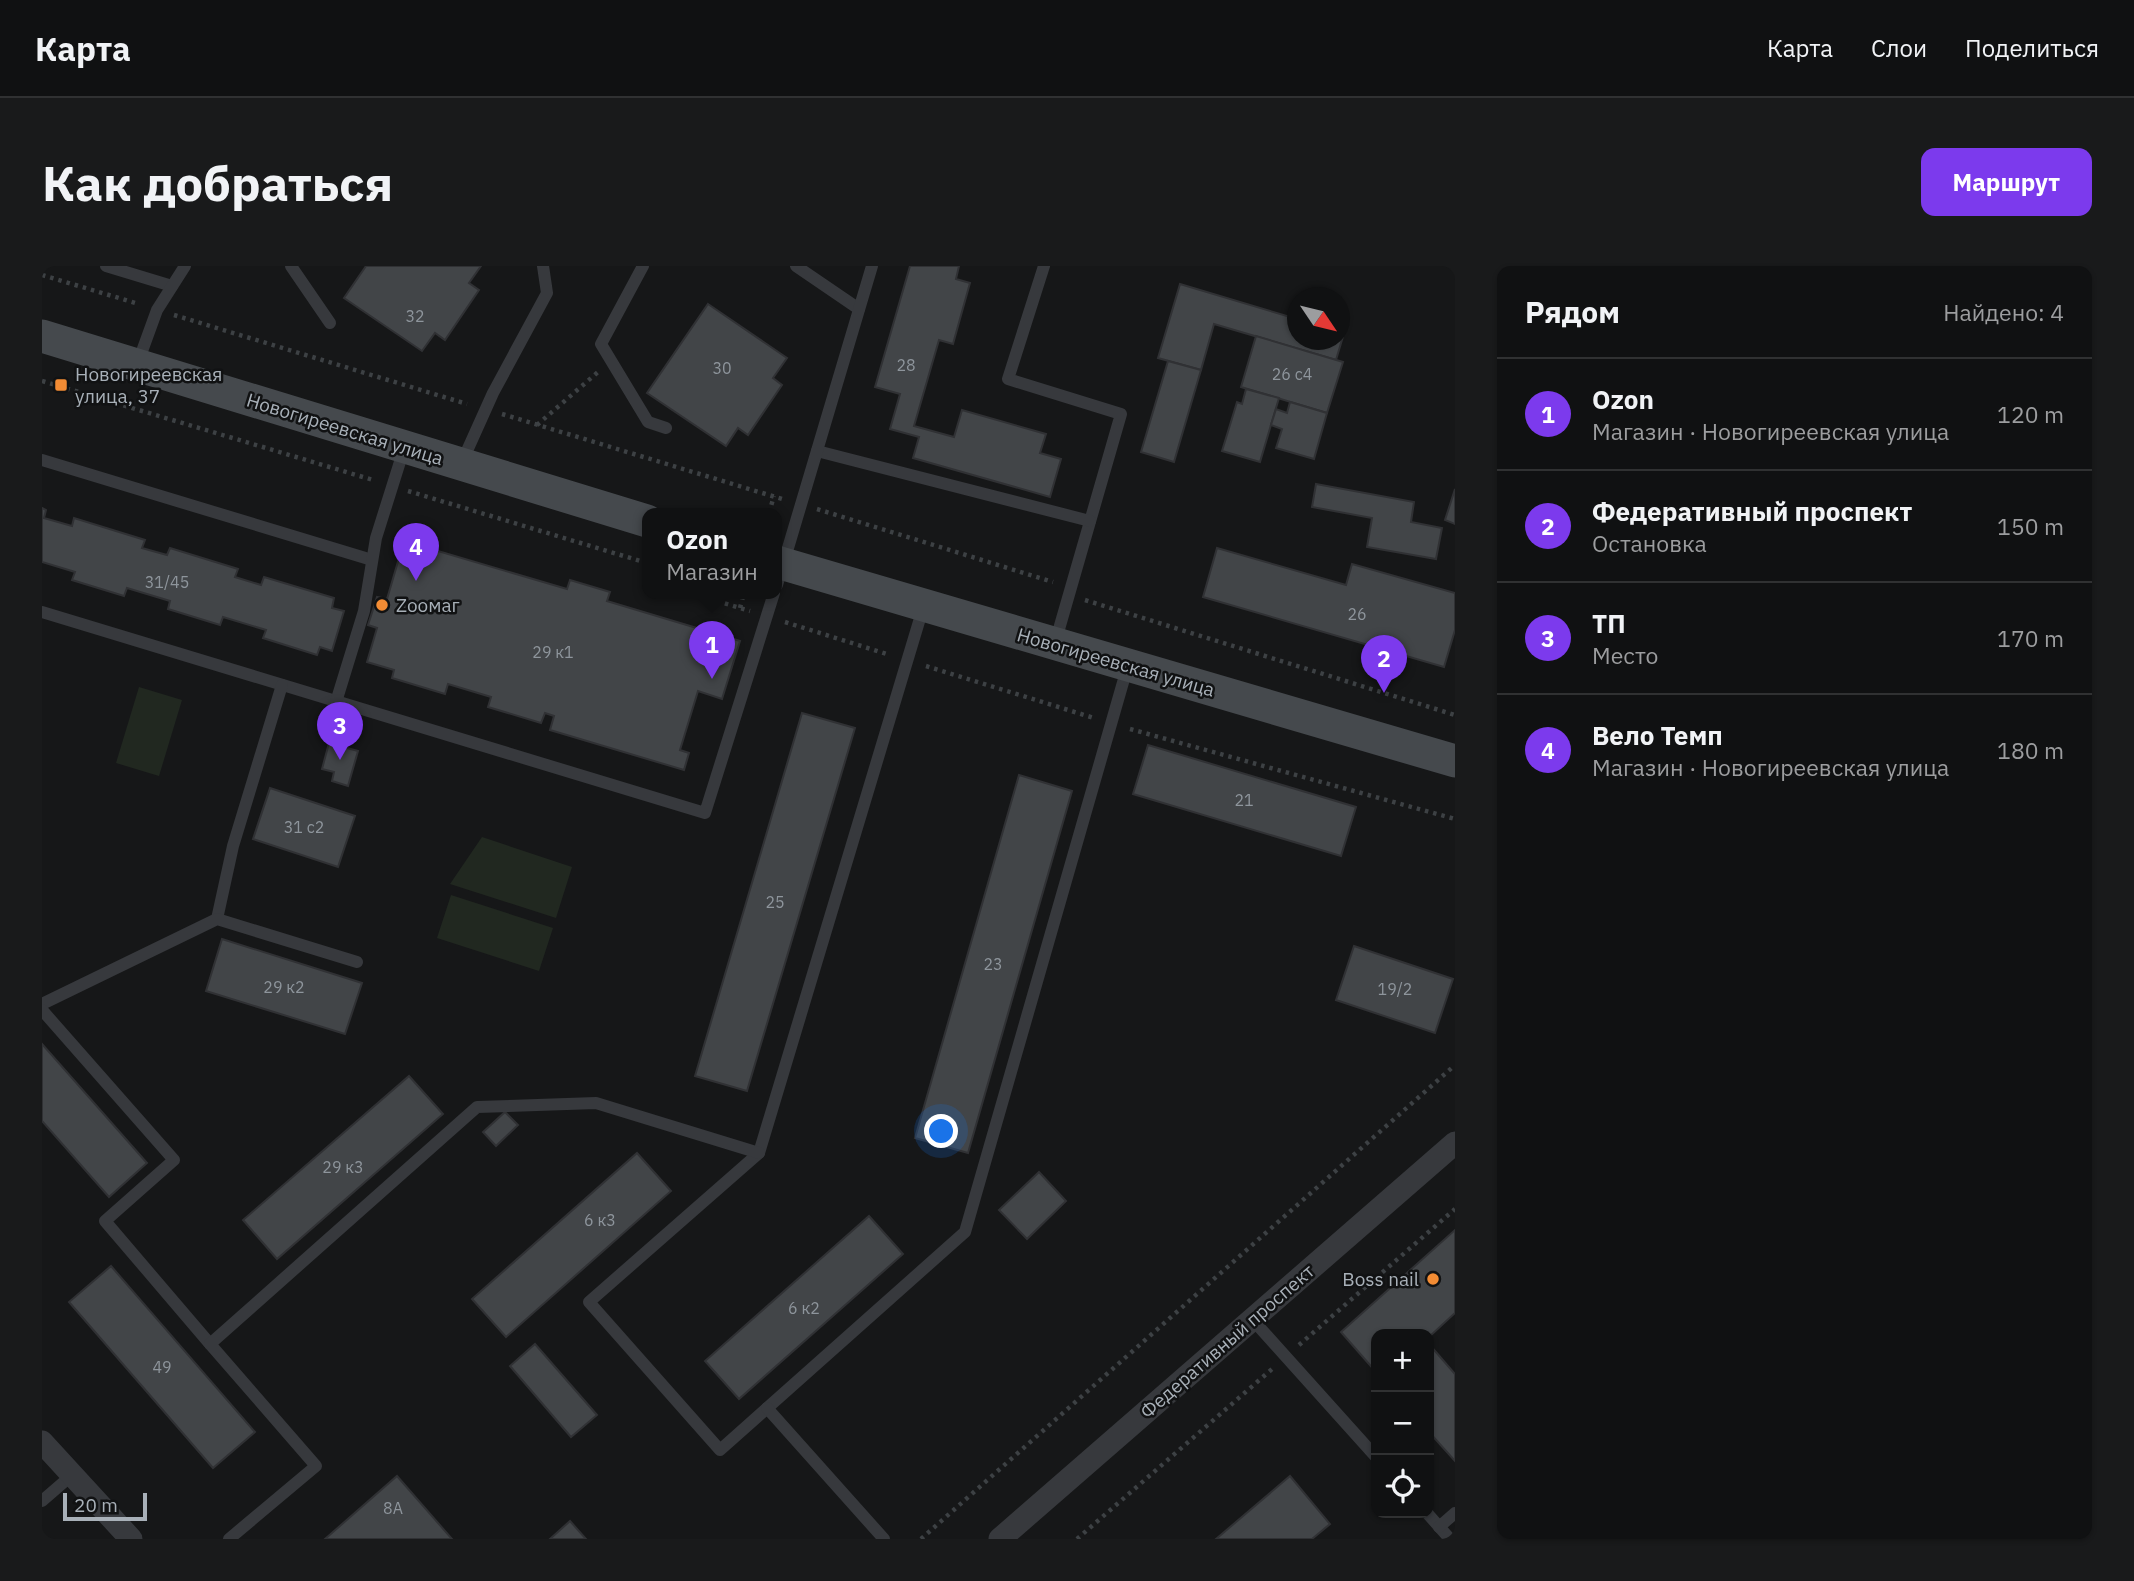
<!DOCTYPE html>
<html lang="ru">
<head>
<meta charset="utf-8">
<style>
  body { margin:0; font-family:"IBM Plex Sans",sans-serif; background:#191a1b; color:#f1f3f6 }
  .controls { position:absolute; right:21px; bottom:21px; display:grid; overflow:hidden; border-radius:14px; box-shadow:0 2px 5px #0004 }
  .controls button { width:63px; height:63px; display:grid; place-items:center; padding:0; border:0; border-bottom:2px solid #303132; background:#101112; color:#f1f3f6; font:35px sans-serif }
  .compass { position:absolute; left:1245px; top:21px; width:63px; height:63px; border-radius:50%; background:#101112; box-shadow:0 2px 5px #0004; rotate:125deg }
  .scale { position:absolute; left:21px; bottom:18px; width:84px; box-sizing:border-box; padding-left:7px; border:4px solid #a8b0b8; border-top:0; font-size:19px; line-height:24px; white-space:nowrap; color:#a8b0b8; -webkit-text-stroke:5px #111213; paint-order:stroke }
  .you { position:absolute; left:900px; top:866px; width:24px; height:24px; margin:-18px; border:5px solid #fff; border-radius:50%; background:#1a73e8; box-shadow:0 0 0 10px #1a73e833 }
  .badge { display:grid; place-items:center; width:46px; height:46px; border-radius:50%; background:#7c3aed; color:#fff; font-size:23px; font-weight:700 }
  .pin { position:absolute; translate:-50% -58px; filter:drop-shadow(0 2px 4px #0008) }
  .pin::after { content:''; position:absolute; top:37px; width:24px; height:21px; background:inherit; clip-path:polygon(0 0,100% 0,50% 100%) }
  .popup { position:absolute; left:600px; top:242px; width:140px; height:91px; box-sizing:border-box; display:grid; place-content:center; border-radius:14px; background:#101112; filter:drop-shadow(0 2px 5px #0005); font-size:23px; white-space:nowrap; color:#9c9d9f }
  .popup b { font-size:26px; color:#f1f3f6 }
  .popup::after { content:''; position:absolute; left:50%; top:100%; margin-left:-14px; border:14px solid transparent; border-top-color:#101112 }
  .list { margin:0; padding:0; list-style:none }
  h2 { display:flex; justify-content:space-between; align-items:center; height:91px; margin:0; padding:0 28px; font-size:30px }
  h2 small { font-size:23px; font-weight:400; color:#9c9d9f }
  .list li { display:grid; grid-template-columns:46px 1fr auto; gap:21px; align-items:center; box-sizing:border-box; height:112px; padding:0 28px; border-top:2px solid #303132 }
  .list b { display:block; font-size:26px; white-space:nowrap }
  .list p { margin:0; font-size:23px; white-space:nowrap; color:#9c9d9f }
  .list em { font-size:23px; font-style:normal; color:#9c9d9f }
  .icon { flex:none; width:38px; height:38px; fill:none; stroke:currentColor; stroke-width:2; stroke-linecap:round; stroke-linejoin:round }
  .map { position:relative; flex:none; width:1413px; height:1273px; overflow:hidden; border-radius:14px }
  header { display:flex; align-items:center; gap:42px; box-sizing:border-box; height:98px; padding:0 35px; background:#101112; border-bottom:2px solid #303132 }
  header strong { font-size:33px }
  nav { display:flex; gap:38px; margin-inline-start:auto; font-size:24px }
  .intro { display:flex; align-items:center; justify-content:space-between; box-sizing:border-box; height:168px; padding:0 42px }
  h1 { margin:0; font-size:49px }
  .button { padding:18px 32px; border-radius:14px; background:#7c3aed; color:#fff; font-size:24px; font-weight:700 }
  main { display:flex; gap:42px; padding:0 42px }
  aside { flex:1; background:#101112; border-radius:14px; box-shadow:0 2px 5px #0004 }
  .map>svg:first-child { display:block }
  .green { fill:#212820 }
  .building { fill:#424548; stroke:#303134; stroke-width:2 }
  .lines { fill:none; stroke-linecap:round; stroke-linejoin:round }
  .path { stroke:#3d4144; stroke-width:4.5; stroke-dasharray:3.5 5; stroke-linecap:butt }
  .service { stroke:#37393d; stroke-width:12 }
  .minor { stroke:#37393d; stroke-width:23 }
  .secondary { stroke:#45494d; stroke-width:33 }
  .poi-dot { fill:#f38c34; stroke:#111213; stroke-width:2.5 }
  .labels { text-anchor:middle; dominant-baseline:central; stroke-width:5; stroke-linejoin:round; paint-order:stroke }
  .number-label { font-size:16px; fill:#8e959c }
  .poi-label { font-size:19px; fill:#a8b0b8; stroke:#111213; text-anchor:start }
  .street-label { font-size:19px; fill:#a8b0b8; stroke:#111213 }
</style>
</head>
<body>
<header>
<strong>Карта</strong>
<nav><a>Карта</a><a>Слои</a><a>Поделиться</a></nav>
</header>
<div class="intro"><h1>Как добраться</h1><a class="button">Маршрут</a></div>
<main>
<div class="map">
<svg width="1413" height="1273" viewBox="0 0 1413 1273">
  <rect width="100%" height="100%" fill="#161718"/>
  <g class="green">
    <polygon points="97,421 140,434 117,510 74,497"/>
    <polygon points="440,571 530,601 514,652 408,618"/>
    <polygon points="409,629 511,662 497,705 395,672"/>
  </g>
  <g class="building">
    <polygon points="324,0 439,0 427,17 437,24 403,74 393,67 380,85 302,32"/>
    <polygon points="868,0 917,0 914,13 928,17 911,78 897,74 872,160 912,171 920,144 1004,168 998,187 1019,193 1008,231 871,192 877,171 848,163 858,128 833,121"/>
    <polygon points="1138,18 1255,53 1255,74 1297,74 1297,65 1302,67 1294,94 1172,58 1159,104 1116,92"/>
    <polygon points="666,38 745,92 731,112 740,119 706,169 696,162 684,180 605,127"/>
    <polygon points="1214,70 1301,96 1285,147 1199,121"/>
    <polygon points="1126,95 1159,104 1132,196 1099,186"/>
    <polygon points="1204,123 1237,132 1218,196 1180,185 1195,136 1200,138"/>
    <polygon points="1248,136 1285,147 1272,193 1234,182 1240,163 1229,159 1234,143 1245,147"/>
    <polygon points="1274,218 1372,236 1369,256 1400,262 1394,293 1325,281 1330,252 1270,241"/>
    <polygon points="1413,223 1413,258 1403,254"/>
    <polygon points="0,242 4,244 2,252 30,260 32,252 103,274 100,282 125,289 128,282 196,303 193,311 219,319 222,311 292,332 290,342 302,345 290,385 278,381 275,389 221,372 224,364 181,351 178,359 126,343 128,335 85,322 82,330 30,314 33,306 0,296"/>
    <polygon points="362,275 525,323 528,314 568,326 565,335 698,375 680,433 656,425 638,484 647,487 642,504 508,464 512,450 503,447 499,457 446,441 449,431 406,418 403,428 350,412 352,404 325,396 335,362 326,359 335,331 345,333"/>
    <polygon points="1175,282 1304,319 1310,298 1413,327 1413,364 1402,401 1161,331"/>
    <polygon points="760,447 813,462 705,825 653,810"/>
    <polygon points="287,477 316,485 306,520 290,515 292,506 280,503"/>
    <polygon points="1106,479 1314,541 1299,590 1091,528"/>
    <polygon points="977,509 1030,525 926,887 873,872"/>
    <polygon points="228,522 313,550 296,601 211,573"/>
    <polygon points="180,673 320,717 303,768 164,725"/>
    <polygon points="1312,680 1411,713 1393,767 1294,734"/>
    <polygon points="0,778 105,897 67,931 0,855"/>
    <polygon points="367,810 401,848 235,993 201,954"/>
    <polygon points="463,846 476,859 454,880 441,866"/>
    <polygon points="595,887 629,925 464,1071 430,1033"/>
    <polygon points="997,906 1024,935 985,973 957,944"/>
    <polygon points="827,950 861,988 697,1133 663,1095"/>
    <polygon points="1413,964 1413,1047 1387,1071 1387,1068 1334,1068 1334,1106 1299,1066"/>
    <polygon points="69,1000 213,1166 171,1202 27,1036"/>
    <polygon points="493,1078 555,1149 529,1171 468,1100"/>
    <polygon points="1387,1078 1413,1108 1413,1195 1387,1166"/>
    <polygon points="355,1210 410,1273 283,1273"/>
    <polygon points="1248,1210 1288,1258 1270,1273 1174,1273"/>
    <polygon points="528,1255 544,1273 508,1273"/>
  </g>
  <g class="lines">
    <g class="path">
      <polyline points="0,9 97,38"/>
      <polyline points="132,49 425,138"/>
      <polyline points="0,115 331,214"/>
      <polyline points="460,148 740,233"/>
      <polyline points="495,159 556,106"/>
      <polyline points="366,225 605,297"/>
      <polyline points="775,243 1011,316"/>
      <polyline points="727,247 732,230"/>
      <polyline points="660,327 668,333 708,345"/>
      <polyline points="1043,334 1413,449"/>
      <polyline points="698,342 702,327"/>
      <polyline points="743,356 848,389"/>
      <polyline points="884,400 1052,452"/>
      <polyline points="1088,463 1413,553"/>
      <polyline points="1257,1079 1413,943"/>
      <polyline points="879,1273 1413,799"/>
      <polyline points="1035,1273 1230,1103"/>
    </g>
    <g class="service">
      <polyline points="64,0 130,20"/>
      <polyline points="249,0 288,57"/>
      <polyline points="601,0 559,78 606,156 624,162"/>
      <polyline points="754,0 817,43"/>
      <polyline points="1002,0 966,113 1079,148 1013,377"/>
      <polyline points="95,99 115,44 143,0"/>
      <polyline points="775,185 1048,255"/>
      <polyline points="0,194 330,294"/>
      <polyline points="420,196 451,127 505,27 501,0"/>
      <polyline points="735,319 830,0"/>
      <polyline points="882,339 717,887 547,1036 678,1184 923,966 1086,399"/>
      <polyline points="0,346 663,547 732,327"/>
      <polyline points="294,436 322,345 334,272 362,183"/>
      <polyline points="175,653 191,580 240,419"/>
      <polyline points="0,738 175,653 315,696"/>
      <polyline points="0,744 132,894 63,955 168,1078"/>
      <polyline points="1210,1053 1334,1191"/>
      <polyline points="725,1142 842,1273"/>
      <polyline points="0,1235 30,1209"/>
      <polyline points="1385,1247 1408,1273"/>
      <polyline points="1397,1261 1413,1247"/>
      <polyline points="187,1273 274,1200 168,1078 435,841 554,837 717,887"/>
    </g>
    <g class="minor">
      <polyline points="0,1176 89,1273"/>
      <polyline points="958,1273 1413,877"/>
    </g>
    <g class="secondary">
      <polyline points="0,70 605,255"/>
      <polyline points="735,296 1413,495"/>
    </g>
  </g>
  <g class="poi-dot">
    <rect x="12" y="112" width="14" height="14" rx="3.5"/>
    <circle cx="340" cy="339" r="7"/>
    <circle cx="1391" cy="1013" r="7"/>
  </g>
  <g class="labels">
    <g class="number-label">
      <text x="373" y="50">32</text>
      <text x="864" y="99">28</text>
      <text x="680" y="102">30</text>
      <text x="1250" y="108">26 с4</text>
      <text x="125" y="316">31/45</text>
      <text x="1315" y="348">26</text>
      <text x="511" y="386">29 к1</text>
      <text x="1202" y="534">21</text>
      <text x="262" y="561">31 с2</text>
      <text x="733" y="636">25</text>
      <text x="951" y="698">23</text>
      <text x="242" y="721">29 к2</text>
      <text x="1353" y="723">19/2</text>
      <text x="301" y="901">29 к3</text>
      <text x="558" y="954">6 к3</text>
      <text x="762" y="1042">6 к2</text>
      <text x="120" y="1101">49</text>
      <text x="351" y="1242">8А</text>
    </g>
    <g class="poi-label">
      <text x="33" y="108">Новогиреевская<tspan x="33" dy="22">улица, 37</tspan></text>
      <text x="354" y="339">Zooмаг</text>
      <text x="1377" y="1013" text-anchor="end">Boss nail</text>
    </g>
    <g class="street-label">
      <text transform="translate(303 163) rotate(17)">Новогиреевская улица</text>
      <text transform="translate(1074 396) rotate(16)">Новогиреевская улица</text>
      <text transform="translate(1185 1075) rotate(-41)">Федеративный проспект</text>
    </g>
  </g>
</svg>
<div class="controls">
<button>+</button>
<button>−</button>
<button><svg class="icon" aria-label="locate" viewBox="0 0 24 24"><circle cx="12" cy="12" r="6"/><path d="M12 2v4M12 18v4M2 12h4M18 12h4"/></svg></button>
</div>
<svg class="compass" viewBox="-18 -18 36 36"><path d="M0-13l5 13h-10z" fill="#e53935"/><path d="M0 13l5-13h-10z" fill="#9c9d9f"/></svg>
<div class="scale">20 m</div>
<div class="you"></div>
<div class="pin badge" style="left:670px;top:413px">1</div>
<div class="popup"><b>Ozon</b>Магазин</div>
<div class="pin badge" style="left:1342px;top:427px">2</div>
<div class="pin badge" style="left:298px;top:494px">3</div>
<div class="pin badge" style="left:374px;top:315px">4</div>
</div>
<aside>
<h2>Рядом<small>Найдено: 4</small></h2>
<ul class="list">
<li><span class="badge">1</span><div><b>Ozon</b><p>Магазин · Новогиреевская улица</p></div><em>120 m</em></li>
<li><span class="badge">2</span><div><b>Федеративный проспект</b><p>Остановка</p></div><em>150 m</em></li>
<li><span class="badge">3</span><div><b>ТП</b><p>Место</p></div><em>170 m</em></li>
<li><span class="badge">4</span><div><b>Вело Темп</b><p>Магазин · Новогиреевская улица</p></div><em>180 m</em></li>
</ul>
</aside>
</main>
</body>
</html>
